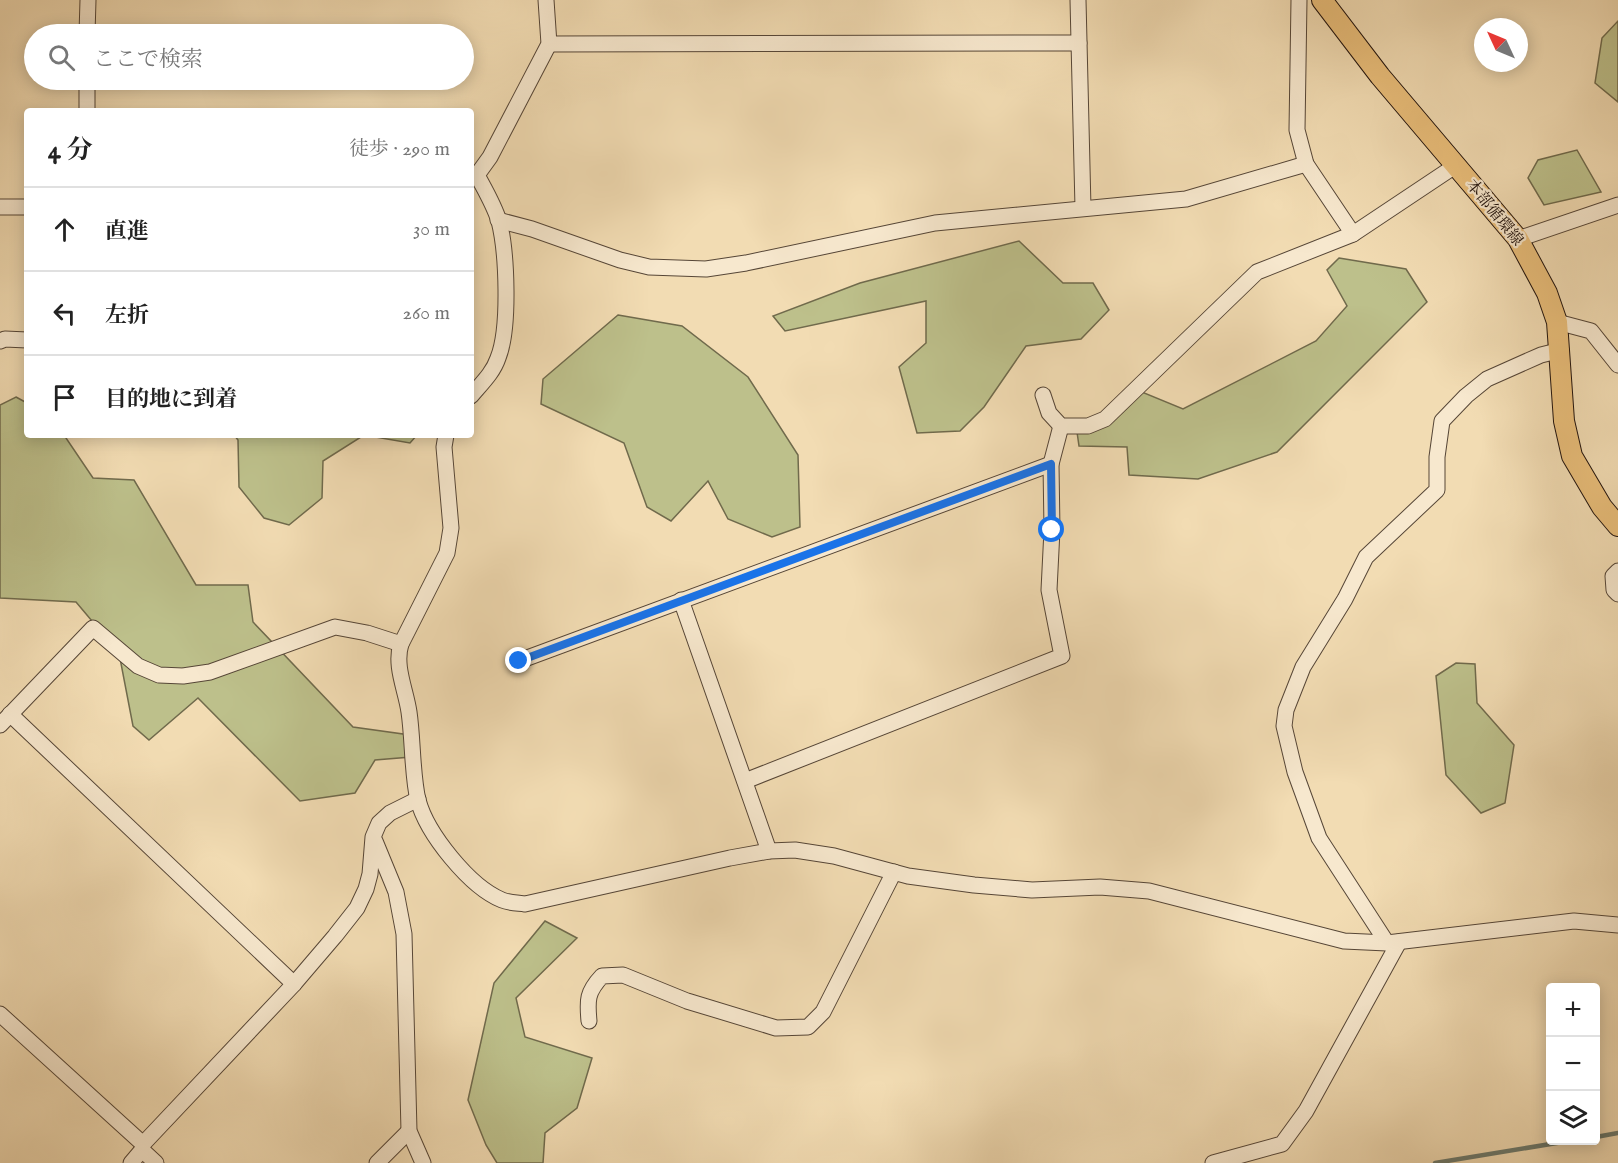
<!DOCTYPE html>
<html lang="ja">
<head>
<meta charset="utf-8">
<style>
  body { margin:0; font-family:"IM FELL English","Noto Serif JP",serif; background:#f2f2f2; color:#222 }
  .controls { position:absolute; right:18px; bottom:18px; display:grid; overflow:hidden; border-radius:6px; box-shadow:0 3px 15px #0003 }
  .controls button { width:54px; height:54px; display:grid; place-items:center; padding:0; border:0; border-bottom:2px solid #e0e0e0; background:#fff; color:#222; font:30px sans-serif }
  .compass { position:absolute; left:1474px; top:18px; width:54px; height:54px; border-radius:50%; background:#fff; box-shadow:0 3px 15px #0003; rotate:314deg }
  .stop { position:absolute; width:18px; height:18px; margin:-14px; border:4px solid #1a73e8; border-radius:50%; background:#fff }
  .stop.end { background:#1a73e8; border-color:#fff; box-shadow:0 2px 6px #0008 }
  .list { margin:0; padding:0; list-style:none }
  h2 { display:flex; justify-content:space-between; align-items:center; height:78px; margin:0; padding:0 24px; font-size:26px }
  h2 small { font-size:20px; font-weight:400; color:#767676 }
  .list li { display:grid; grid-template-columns:39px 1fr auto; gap:18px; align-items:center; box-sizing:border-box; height:84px; padding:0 24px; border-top:2px solid #e0e0e0 }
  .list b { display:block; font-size:22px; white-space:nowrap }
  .list em { font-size:20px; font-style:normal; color:#767676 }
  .icon { flex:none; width:33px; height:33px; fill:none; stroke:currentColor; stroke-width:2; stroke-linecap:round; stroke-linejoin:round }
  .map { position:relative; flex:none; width:1618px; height:1163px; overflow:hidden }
  .search { position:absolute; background:#fff; box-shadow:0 3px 15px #0003; left:24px; top:24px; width:450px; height:66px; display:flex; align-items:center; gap:15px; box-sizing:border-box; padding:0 21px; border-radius:33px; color:#767676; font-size:22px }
  .panel { position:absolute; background:#fff; box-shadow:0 3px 15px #0003; left:24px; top:108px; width:450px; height:330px; border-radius:6px }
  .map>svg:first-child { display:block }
  .green { fill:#bdc08b; stroke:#706a4c; stroke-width:1.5 }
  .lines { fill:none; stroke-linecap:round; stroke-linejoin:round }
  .stream { stroke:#6b796d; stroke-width:4.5 }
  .minor-casing { stroke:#564637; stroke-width:17 }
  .major-casing { stroke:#22140e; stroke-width:22 }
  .minor { stroke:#f7e8ce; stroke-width:15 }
  .major { stroke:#e9be7a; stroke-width:20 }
  .route { stroke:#1a73e8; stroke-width:8 }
  .labels { text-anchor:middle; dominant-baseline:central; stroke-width:4.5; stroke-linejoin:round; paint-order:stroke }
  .street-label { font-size:16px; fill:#22140e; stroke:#f7e8ce }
</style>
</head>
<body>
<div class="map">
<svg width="1618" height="1163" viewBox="0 0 1618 1163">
  <rect width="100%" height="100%" fill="#f2dcb3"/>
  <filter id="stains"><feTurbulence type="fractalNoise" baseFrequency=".00333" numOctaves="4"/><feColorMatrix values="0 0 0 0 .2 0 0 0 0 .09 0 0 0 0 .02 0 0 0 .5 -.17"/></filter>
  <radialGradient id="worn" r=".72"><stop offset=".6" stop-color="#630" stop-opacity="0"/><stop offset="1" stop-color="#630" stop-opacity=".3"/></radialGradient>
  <g class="green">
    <polygon points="1618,21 1618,102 1595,83 1602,38"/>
    <polygon points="1577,150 1601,192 1544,205 1528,178 1538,160"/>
    <polygon points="1019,241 1063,283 1093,283 1109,310 1081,339 1026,346 984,407 960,431 917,433 899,367 926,343 926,301 785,331 773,316 860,283"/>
    <polygon points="1339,258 1406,269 1427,302 1277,452 1198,479 1129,475 1127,447 1079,446 1077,432 1142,392 1183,409 1316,341 1347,306 1327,270"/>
    <polygon points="618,315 682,326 748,377 798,455 800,527 772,537 728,519 708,481 671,521 647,507 624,443 541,404 543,379"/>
    <polygon points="16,397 27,403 27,435 64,435 93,478 134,480 196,585 248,585 253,622 353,727 410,735 411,757 375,760 355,793 300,801 198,698 149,740 133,726 119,653 76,602 0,598 0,405"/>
    <polygon points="234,435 417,435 410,443 364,435 323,461 322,498 289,525 264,518 239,487 238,440"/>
    <polygon points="1456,663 1475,664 1477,703 1514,745 1505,803 1481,813 1446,775 1436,676"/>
    <polygon points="545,921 577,938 516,998 525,1037 592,1058 577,1108 545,1133 543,1163 497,1163 486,1145 468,1100 494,983"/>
  </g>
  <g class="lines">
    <g class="stream">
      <polyline points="1596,1137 1618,1133"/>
      <polyline points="1435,1163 1575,1140"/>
    </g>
    <defs>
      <g id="minor">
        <polyline points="1078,0 1083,208"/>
        <polyline points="1299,0 1297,130 1306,164 1353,234"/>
        <polyline points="87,34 88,0"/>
        <polyline points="549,44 1079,43"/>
        <polyline points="87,111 87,80"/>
        <path d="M471,173L477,175C485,190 494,205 499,221C507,253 510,328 498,358C493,373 481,384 471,396"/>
        <polyline points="477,175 490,157 549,44 546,0"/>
        <polyline points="0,207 27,207"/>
        <polyline points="498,220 532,229 620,260 649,267 706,269 746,263 935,223 1186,199 1306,164"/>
        <polyline points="1518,239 1618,205"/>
        <polyline points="1557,322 1591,331 1618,365"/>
        <polyline points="0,341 5,339 27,340"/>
        <polyline points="1043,395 1049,413 1061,426 1088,426 1105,419 1257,272 1353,234 1455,166"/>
        <path d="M446,435L444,447L451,528L447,553L401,644C394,666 406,690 409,712C413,739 412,775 418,800C427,834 470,887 502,900C509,903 518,903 525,904L730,858L769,851L795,850L834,856L908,876L974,885L1032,890L1100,887L1149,891L1344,941L1387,943L1574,921L1618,925"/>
        <polyline points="1618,571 1613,576 1614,590 1618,594"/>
        <polyline points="681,600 769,851"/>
        <polyline points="519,661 1051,464"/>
        <polyline points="10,714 294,984"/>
        <polyline points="0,725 93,628 138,666 159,675 183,676 210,672 335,627 367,633 401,644"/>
        <polyline points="745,781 1062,656 1049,590 1052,530 1051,464 1061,426"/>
        <polyline points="375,841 396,892 404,934 409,1131 423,1163"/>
        <polyline points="1387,943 1319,838 1295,772 1284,726 1286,710 1303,667 1345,599 1366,557 1437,490 1437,457 1442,421 1466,396 1487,379 1541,355 1561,350"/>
        <polyline points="0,1014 143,1144"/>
        <path d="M589,1021C587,1000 587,992 602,976L623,975L687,1001L776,1028L808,1027L823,1012L894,872"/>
        <polyline points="142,1150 156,1163"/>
        <polyline points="131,1163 142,1150 143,1144 294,984 335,936 357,908 366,889 370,874 373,837 379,823 390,813 418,799"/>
        <polyline points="377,1163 409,1131"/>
        <polyline points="1213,1163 1282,1144 1306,1111 1399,942"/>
      </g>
      <polyline id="major" points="1322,0 1380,76 1518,239 1547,293 1557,322 1564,421 1572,456 1602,507 1618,526"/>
    </defs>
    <use href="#minor" class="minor-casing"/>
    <use href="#major" class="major-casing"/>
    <use href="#minor" class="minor"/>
    <use href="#major" class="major"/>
  </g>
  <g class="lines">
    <polyline class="route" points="519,661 1051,464 1052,530"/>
  </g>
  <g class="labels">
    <g class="street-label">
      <text transform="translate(1494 213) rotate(51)">本部循環線</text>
    </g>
  </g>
  <rect width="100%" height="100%" filter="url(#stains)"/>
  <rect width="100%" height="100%" fill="url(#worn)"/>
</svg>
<div class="controls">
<button>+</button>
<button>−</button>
<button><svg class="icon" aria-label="layers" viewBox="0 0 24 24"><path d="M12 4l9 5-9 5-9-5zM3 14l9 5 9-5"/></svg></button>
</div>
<svg class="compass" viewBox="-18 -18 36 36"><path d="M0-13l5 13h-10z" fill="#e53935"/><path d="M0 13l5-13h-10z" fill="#767676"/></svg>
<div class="stop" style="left:1052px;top:530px"></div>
<div class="stop end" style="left:519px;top:661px"></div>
<div class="search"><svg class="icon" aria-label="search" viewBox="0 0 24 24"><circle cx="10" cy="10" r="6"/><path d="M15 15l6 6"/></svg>ここで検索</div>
<section class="panel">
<h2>4 分<small>徒歩 · 290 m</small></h2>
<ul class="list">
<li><svg class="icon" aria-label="ahead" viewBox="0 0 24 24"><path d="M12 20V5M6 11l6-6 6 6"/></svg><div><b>直進</b></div><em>30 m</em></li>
<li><svg class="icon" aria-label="left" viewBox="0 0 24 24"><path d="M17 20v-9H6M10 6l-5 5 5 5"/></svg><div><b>左折</b></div><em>260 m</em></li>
<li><svg class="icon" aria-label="arrive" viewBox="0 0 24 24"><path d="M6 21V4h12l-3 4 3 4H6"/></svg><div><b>目的地に到着</b></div></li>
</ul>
</section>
</div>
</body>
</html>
